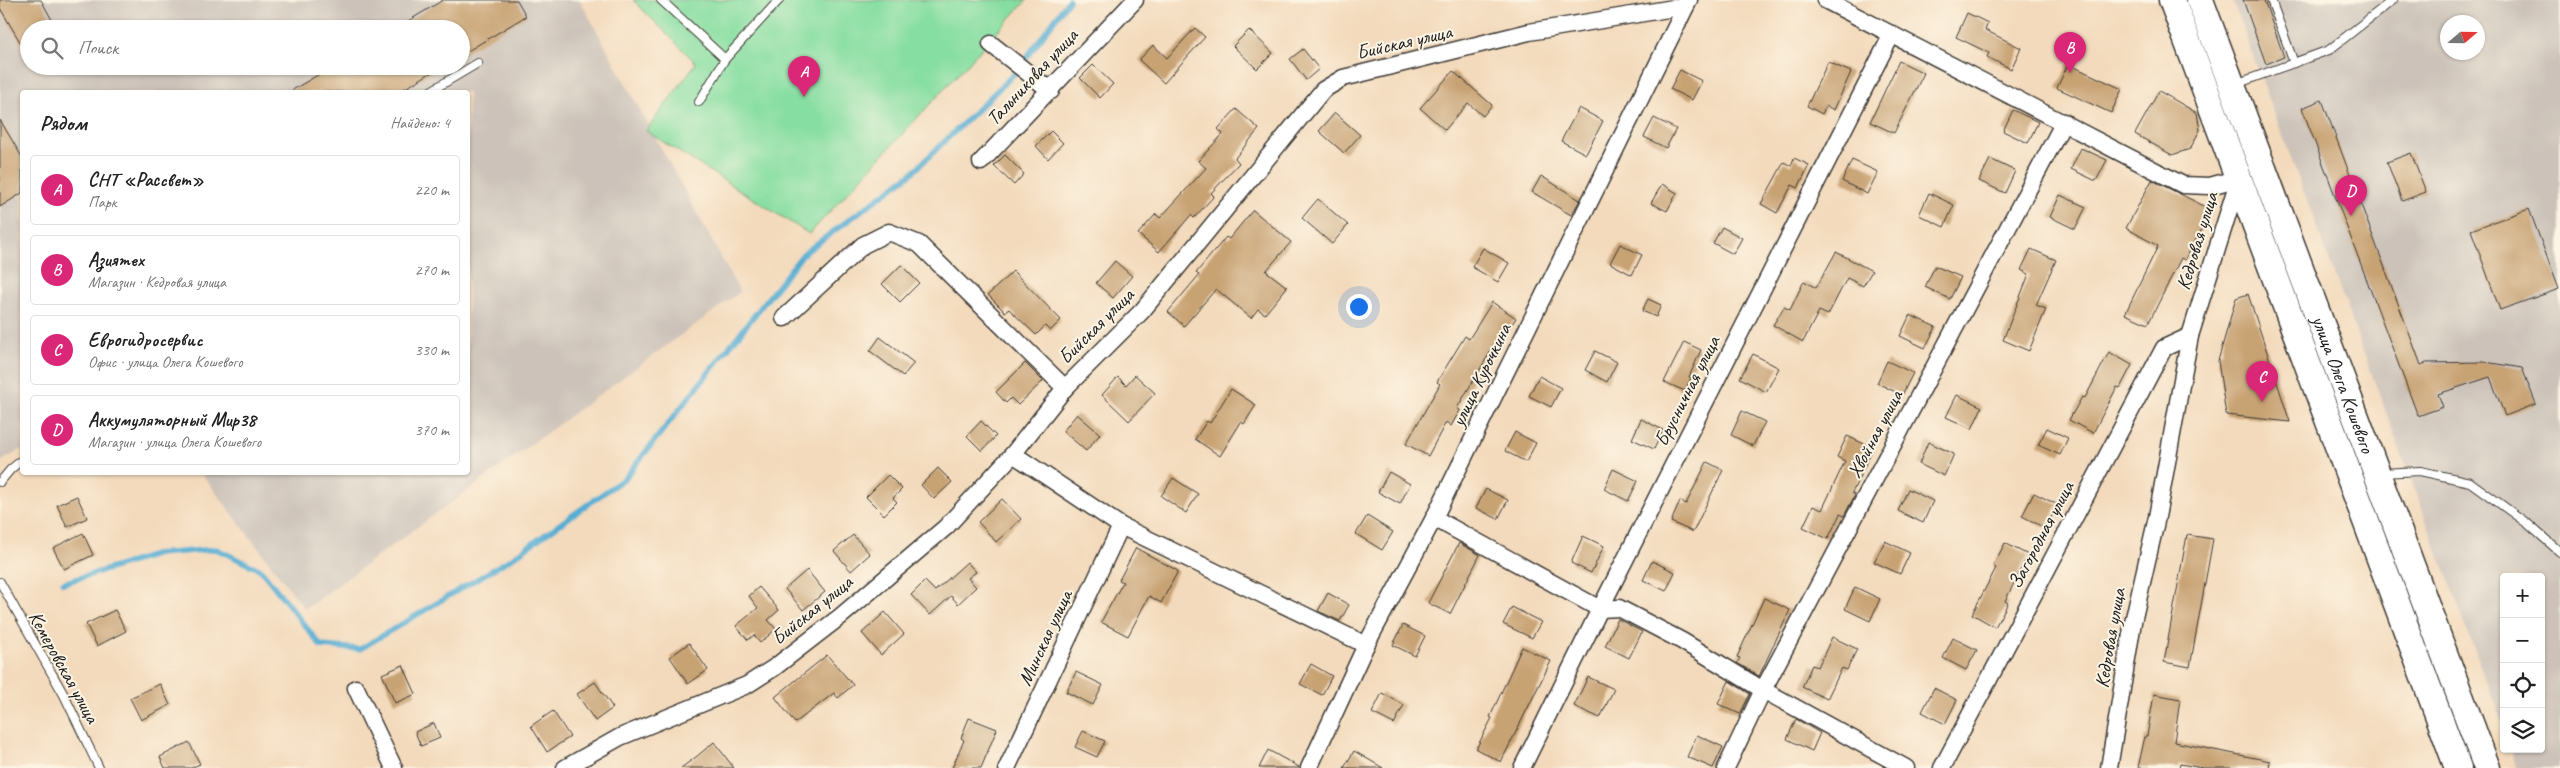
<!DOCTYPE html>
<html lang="ru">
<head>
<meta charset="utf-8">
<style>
  body { margin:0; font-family:Caveat,sans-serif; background:#f6f6f6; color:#222 }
  .controls { position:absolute; right:15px; bottom:15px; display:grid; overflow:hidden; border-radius:5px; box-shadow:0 1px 4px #0004 }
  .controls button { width:45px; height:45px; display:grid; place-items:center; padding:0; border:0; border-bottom:1px solid #e0e0e0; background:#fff; color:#222; font:25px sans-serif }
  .compass { position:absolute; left:2440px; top:15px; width:45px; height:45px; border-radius:50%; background:#fff; box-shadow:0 1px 4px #0004; rotate:70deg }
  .you { position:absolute; left:1358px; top:306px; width:18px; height:18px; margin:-12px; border:4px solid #fff; border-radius:50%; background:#1a73e8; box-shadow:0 0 0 8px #1a73e833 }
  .badge { display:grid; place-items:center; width:32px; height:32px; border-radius:50%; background:#db2777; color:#fff; font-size:16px; font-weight:700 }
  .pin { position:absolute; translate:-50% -41px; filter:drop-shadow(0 1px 2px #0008) }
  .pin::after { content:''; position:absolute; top:26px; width:18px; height:15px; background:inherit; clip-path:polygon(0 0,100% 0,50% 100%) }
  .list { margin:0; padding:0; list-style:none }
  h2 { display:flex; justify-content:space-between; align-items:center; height:65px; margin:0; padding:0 20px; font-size:21px }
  h2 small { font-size:16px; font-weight:400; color:#767676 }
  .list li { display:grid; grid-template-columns:32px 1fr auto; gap:15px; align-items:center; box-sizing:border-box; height:70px; margin:0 10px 10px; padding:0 10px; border:1px solid #e0e0e0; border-radius:5px }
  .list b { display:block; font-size:19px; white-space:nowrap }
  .list p { margin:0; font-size:16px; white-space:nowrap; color:#767676 }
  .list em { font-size:16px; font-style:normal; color:#767676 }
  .icon { flex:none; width:28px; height:28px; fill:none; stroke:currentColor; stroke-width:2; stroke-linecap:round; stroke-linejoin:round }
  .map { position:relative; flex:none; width:2560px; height:768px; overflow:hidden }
  .search { position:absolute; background:#fff; box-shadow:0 1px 4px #0004; left:20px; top:20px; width:450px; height:55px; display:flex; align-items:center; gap:12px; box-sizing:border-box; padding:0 18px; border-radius:28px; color:#767676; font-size:19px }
  .panel { position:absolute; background:#fff; box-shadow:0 1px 4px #0004; left:20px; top:90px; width:450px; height:385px; border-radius:5px }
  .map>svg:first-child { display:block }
  .industrial { fill:#ccc2b9; fill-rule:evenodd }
  .garden { fill:#87dea2; stroke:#527d5f }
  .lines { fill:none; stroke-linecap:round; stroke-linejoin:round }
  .stream { stroke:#56add3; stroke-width:5.5 }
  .building { fill:#c7a273 }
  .service-casing { stroke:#3c3834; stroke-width:10 }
  .minor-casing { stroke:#3c3834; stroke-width:19 }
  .primary-casing { stroke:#3c3834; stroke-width:29 }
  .service { stroke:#fff; stroke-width:8 }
  .minor { stroke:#fff; stroke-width:16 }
  .primary { stroke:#fff; stroke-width:26 }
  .labels { text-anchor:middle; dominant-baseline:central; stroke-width:4; stroke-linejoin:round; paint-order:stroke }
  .street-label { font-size:20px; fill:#1c1c1c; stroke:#fcf5e5 }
</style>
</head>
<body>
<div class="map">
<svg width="2560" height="768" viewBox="0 0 2560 768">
  <rect width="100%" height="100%" fill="#fcf5e5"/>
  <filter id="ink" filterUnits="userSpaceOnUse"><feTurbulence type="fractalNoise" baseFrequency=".02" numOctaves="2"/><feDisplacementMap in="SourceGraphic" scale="10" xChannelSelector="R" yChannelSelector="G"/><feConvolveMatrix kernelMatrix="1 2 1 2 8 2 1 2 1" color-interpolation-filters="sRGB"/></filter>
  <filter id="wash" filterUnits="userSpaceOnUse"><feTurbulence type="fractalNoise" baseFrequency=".0096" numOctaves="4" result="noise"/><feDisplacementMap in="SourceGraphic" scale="20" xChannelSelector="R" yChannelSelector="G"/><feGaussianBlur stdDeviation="1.12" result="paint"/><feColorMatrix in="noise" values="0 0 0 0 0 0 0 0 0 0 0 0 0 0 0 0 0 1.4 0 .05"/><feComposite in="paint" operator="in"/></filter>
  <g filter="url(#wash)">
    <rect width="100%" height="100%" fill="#f3dabc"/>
    <g class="industrial">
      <path d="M0,0H580L740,292L305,609L201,473L468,472V92H22V449L0,462ZM29,29H461V66H29Z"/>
      <path d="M2232,0H2560V768H2518L2511,749H2541V577H2504V729ZM2448,22H2478V52H2448Z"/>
    </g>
    <polygon class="garden" points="633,0 1027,0 809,234 646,131 696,63"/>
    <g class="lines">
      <polyline class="stream" points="63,583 158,554 216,549 261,570 321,646 360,649 512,558 625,478 803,254 912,173 1016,72 1069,0"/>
    </g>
    <g id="blocks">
      <g class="building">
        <polygon points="0,0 41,0 57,29 29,29 29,57 0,8"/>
        <polygon points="443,0 517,0 526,16 461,55 461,29 395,29"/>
        <polygon points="2243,0 2264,0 2284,57 2266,64"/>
        <polygon points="1967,13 1988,23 1985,30 2021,48 2011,69 1987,57 1989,53 1956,37"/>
        <polygon points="1195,28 1205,37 1164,83 1139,60 1153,45 1167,58"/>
        <polygon points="1249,30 1273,53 1257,69 1233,46"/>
        <polygon points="1303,49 1319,69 1306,80 1290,59"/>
        <polygon points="1899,61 1924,73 1894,133 1870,122"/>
        <polygon points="1828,62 1851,72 1834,110 1826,106 1822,114 1807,106"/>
        <polygon points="2068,64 2122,89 2111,113 2057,88"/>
        <polygon points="1093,65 1113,84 1100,98 1080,78"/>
        <polygon points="333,66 442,66 399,92 289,92"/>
        <polygon points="1680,70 1702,81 1692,100 1670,89"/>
        <polygon points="1453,71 1492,105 1483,116 1468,103 1445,130 1420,108"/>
        <polygon points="2159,91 2197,113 2200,130 2190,149 2172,155 2135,134"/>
        <polygon points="2322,100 2421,365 2426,363 2485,362 2522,368 2536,404 2505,416 2490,377 2438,394 2443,407 2418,416 2302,108"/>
        <polygon points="1579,108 1603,121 1586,154 1561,141"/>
        <polygon points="1236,109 1259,129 1235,158 1239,163 1211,193 1214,196 1194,218 1191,215 1159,252 1138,234 1156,214 1160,218 1206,168 1198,161 1223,134 1218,129"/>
        <polygon points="2013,110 2038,122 2028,143 2003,131"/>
        <polygon points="1335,113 1360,135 1344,153 1319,131"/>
        <polygon points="1654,118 1676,129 1666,148 1644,137"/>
        <polygon points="0,120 22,157 22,193 0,207"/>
        <polygon points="1051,131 1063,143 1048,159 1036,146"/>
        <polygon points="2081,148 2107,160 2096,181 2071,169"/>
        <polygon points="2411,153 2426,192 2402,201 2387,162"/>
        <polygon points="1005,155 1024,174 1014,185 994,166"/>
        <polygon points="1794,158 1809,165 1798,188 1792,185 1777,213 1761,204 1784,162 1791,166"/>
        <polygon points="1990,159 2015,171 2005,193 1979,181"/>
        <polygon points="1852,160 1878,172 1867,194 1842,181"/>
        <polygon points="1541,176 1580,200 1571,215 1532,192"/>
        <polygon points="2152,180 2212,210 2185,260 2181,258 2148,324 2125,314 2158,246 2126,228"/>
        <polygon points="1662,184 1677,193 1667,211 1651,203"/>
        <polygon points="1929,193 1954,205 1944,227 1919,215"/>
        <polygon points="2060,195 2086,207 2075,229 2050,217"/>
        <polygon points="1318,199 1348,225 1332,244 1302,218"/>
        <polygon points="2529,209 2559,289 2500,310 2471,230"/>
        <polygon points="1253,210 1291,242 1266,271 1287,287 1265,314 1258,309 1251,318 1216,289 1184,326 1168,312 1199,275 1196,273 1226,237 1229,239"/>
        <polygon points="1722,227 1742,238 1733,254 1713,243"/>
        <polygon points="1620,244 1642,255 1632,275 1610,263"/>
        <polygon points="1483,248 1509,263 1498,282 1472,267"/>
        <polygon points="2031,249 2056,260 2036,305 2046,309 2029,351 2003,340 2029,274 2021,270"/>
        <polygon points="1836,252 1872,271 1863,286 1847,278 1828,315 1819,311 1803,342 1773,325 1784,307 1790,310 1804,281 1816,288"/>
        <polygon points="1115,261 1132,276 1113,298 1096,283"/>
        <polygon points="901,265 919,283 900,302 882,284"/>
        <polygon points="1935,266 1961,277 1950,299 1925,287"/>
        <polygon points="1013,271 1061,320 1050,331 1045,326 1036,335 1009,309 1005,312 988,295"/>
        <polygon points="2248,294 2290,422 2226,415 2218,361 2236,298"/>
        <polygon points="1648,299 1661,305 1656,317 1642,311"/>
        <polygon points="1492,302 1516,318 1500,341 1498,339 1457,408 1460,410 1451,426 1446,422 1428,456 1406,444 1440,384 1437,382 1446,367 1465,336 1469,339"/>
        <polygon points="1910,315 1936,327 1925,348 1900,336"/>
        <polygon points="880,337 914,363 903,376 870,351"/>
        <polygon points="1684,342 1701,350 1689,377 1691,378 1685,391 1664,382"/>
        <polygon points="1595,351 1617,362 1607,382 1585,370"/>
        <polygon points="2109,352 2132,365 2120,388 2117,387 2093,433 2069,420 2082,397 2085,398"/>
        <polygon points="1753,354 1779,368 1766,392 1740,378"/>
        <polygon points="1887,361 1913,373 1902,395 1877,383"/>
        <polygon points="1025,363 1043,381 1018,405 1011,398 1006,403 996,392"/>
        <polygon points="1135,375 1155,393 1129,421 1102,395 1118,377 1126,385"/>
        <polygon points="1539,376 1561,388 1551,407 1529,396"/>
        <polygon points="1231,389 1256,405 1244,424 1241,422 1220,456 1195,439 1207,421 1210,423"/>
        <polygon points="1957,395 1982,407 1972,429 1946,417"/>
        <polygon points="1742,411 1765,422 1753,446 1731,435"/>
        <polygon points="1077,414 1100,434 1086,451 1063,431"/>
        <polygon points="1641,419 1663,430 1654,449 1632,439"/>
        <polygon points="981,421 996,436 982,451 967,436"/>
        <polygon points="2047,428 2068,438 2060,455 2038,445"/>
        <polygon points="1515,432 1536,443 1526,462 1505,451"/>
        <polygon points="1847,436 1873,448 1852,493 1855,495 1844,516 1840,514 1828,539 1803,527 1813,506 1822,510 1845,461 1837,457"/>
        <polygon points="1928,442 1954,454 1944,476 1919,464"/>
        <polygon points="1707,462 1723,470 1693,532 1671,522 1680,501 1686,504"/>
        <polygon points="938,468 952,482 934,499 921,485"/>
        <polygon points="1613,469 1638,481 1628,501 1604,489"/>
        <polygon points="1389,472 1410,484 1400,504 1378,492"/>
        <polygon points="888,475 902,489 893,498 897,502 884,515 866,497"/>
        <polygon points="1173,478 1198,494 1186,513 1161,496"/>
        <polygon points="1486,489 1508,500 1498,519 1476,508"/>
        <polygon points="1908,489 1933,501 1923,523 1898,511"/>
        <polygon points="2034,493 2058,505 2045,528 2022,516"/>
        <polygon points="77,496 87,518 67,527 57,505"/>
        <polygon points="1002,499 1021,519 996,542 978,522"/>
        <polygon points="1367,516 1393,532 1382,550 1356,534"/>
        <polygon points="83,533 93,555 64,569 53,548"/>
        <polygon points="853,535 870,554 851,571 834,551"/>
        <polygon points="2187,535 2213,539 2190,667 2164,662"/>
        <polygon points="1583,536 1604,546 1591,573 1571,563"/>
        <polygon points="1885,541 1910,553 1900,574 1874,562"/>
        <polygon points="1459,543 1480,555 1450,614 1428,603"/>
        <polygon points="2005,543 2028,555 2005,601 2008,603 1995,627 1972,614 1996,568 1993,566"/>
        <polygon points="1136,548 1178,571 1161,603 1149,596 1128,636 1101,622 1123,582 1119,580"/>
        <polygon points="1652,561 1675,572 1666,591 1643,580"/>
        <polygon points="967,562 976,572 968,578 976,587 958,604 951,596 930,615 911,595 925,581 935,591"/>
        <polygon points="807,570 825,592 803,610 785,589"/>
        <polygon points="759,587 779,610 768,620 776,629 760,643 754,635 748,640 736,626 758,608 749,596"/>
        <polygon points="1855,587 1880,599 1870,621 1845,609"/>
        <polygon points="1328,593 1349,605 1340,621 1318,611"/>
        <polygon points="1764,598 1790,610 1759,676 1737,663 1740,658 1737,657"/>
        <polygon points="1512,607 1541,622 1532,638 1503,624"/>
        <polygon points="115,610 126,631 97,646 86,624"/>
        <polygon points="885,612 904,634 881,655 862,633"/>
        <polygon points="1618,619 1642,632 1629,658 1605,646"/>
        <polygon points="1403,625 1425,636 1415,656 1393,645"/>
        <polygon points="1832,637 1857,649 1847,670 1842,668 1827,699 1802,687 1812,665 1818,667"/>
        <polygon points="1953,638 1977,650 1966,670 1943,658"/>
        <polygon points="689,643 708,670 688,684 670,657"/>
        <polygon points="1522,647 1551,661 1501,762 1476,749 1492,718 1490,717"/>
        <polygon points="827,655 853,685 838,698 834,693 795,723 775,697"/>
        <polygon points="1311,664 1332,676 1322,695 1300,684"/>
        <polygon points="403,665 416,694 395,703 382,674"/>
        <polygon points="1076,672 1103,685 1093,705 1066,692"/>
        <polygon points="1588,677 1614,689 1600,718 1574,706"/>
        <polygon points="1729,681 1750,694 1740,714 1718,704"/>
        <polygon points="595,682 613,708 595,721 577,694"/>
        <polygon points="160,684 170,705 141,720 130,698"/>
        <polygon points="1934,688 1957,700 1945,724 1922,712"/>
        <polygon points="1382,693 1404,705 1394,724 1372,713"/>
        <polygon points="2154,694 2180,699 2174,742 2270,761 2269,768 2203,768 2180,764 2179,768 2138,768 2145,736 2147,736"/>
        <polygon points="553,711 570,737 547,752 531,726"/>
        <polygon points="969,718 997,729 981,768 952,768 964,740 961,738"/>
        <polygon points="1796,719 1820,733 1812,751 1787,739"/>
        <polygon points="434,723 440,738 421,746 415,732"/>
        <polygon points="1083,731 1105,741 1097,757 1075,747"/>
        <polygon points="1697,735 1723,747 1713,768 1687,757"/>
        <polygon points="189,742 200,764 191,768 165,768 160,757"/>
        <polygon points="714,742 734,768 681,768 696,757"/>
        <polygon points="1268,750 1299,767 1299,768 1259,768"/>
        <polygon points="1354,751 1383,768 1344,768"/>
      </g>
    </g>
  </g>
  <g filter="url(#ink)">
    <use href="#blocks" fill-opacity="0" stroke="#3c3834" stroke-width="1"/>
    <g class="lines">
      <defs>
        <g id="service">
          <polyline points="661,0 725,59"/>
          <polyline points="2271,0 2294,63"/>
          <polyline points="2236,84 2329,50 2393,0"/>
          <polyline points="429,92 478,63"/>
          <polyline points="699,102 725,59 779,0"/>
          <polyline points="2382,473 2420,471 2470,482 2528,524 2560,552"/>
          <polyline points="0,482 11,469 22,460"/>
          <polyline points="0,582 64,695 99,768"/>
        </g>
        <g id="minor">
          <polyline points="1825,0 2183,185 2210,186 2239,178 2190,336 2157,517 2133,622 2109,768"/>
          <polyline points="991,44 1051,91"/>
          <polyline points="981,162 1135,0"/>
          <polyline points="784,318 863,245 889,232 919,244 1065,388"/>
          <polyline points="1013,454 1121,526 1366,645"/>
          <polyline points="1434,518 1600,609 1619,608 1682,641 1763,690 1906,768"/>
          <polyline points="356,688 394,768"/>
          <polyline points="565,768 620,737 747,685 775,667 841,616 946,527 1013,454 1065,388 1142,311 1323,90 1343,78 1529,32 1686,6"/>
          <polyline points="1007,768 1121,526"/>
          <polyline points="1309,768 1366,645 1434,518 1689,0"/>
          <polyline points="1522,768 1600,609 1892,34"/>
          <polyline points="1726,768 1763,690 2064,122"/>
          <polyline points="1942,768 2164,348 2190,336"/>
        </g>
        <g id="primary">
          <polyline points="2172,0 2458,768"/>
          <path id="s1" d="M2200,0L2487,768"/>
        </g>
      </defs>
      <use href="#service" class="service-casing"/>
      <use href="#minor" class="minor-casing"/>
      <use href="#primary" class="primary-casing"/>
      <use href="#service" class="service"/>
      <use href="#minor" class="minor"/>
      <use href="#primary" class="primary"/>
    </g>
  </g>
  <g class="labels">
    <g class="street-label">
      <text transform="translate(1404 42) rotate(-13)">Бийская улица</text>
      <text transform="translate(1032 77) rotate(-47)">Тальниковая улица</text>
      <text transform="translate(2197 241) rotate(-73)">Кедровая улица</text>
      <text transform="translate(1096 326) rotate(-45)">Бийская улица</text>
      <text transform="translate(1481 375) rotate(-64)">улица Курочкина</text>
      <text stroke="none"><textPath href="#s1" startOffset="410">улица Олега Кошевого</textPath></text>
      <text transform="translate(1687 391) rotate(-63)">Брусничная улица</text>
      <text transform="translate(1875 434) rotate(-62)">Хвойная улица</text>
      <text transform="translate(2041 535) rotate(-62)">Загородная улица</text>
      <text transform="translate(812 610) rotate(-39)">Бийская улица</text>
      <text transform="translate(1045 638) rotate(-65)">Минская улица</text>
      <text transform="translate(2110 638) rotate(-80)">Кедровая улица</text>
      <text transform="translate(64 667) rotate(61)">Кемеровская улица</text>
    </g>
  </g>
</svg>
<div class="controls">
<button>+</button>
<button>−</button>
<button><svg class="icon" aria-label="locate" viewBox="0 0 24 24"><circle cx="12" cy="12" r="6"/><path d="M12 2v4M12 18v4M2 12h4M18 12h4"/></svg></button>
<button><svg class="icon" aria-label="layers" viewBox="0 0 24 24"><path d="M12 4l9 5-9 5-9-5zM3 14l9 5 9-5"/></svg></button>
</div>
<svg class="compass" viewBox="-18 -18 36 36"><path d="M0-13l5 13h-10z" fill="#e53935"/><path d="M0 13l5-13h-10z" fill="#767676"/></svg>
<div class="you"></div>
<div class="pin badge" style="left:804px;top:97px">A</div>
<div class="pin badge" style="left:2070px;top:73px">B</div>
<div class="pin badge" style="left:2262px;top:402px">C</div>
<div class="pin badge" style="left:2351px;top:216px">D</div>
<div class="search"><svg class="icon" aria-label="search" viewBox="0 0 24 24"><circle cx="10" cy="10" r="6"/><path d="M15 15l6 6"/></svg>Поиск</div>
<section class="panel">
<h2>Рядом<small>Найдено: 4</small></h2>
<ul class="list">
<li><span class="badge">A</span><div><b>СНТ «Рассвет»</b><p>Парк</p></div><em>220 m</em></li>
<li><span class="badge">B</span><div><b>Азиятех</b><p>Магазин · Кедровая улица</p></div><em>270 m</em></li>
<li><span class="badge">C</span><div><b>Еврогидросервис</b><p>Офис · улица Олега Кошевого</p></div><em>330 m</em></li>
<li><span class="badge">D</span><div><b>Аккумуляторный Мир38</b><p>Магазин · улица Олега Кошевого</p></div><em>370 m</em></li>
</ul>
</section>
</div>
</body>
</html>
